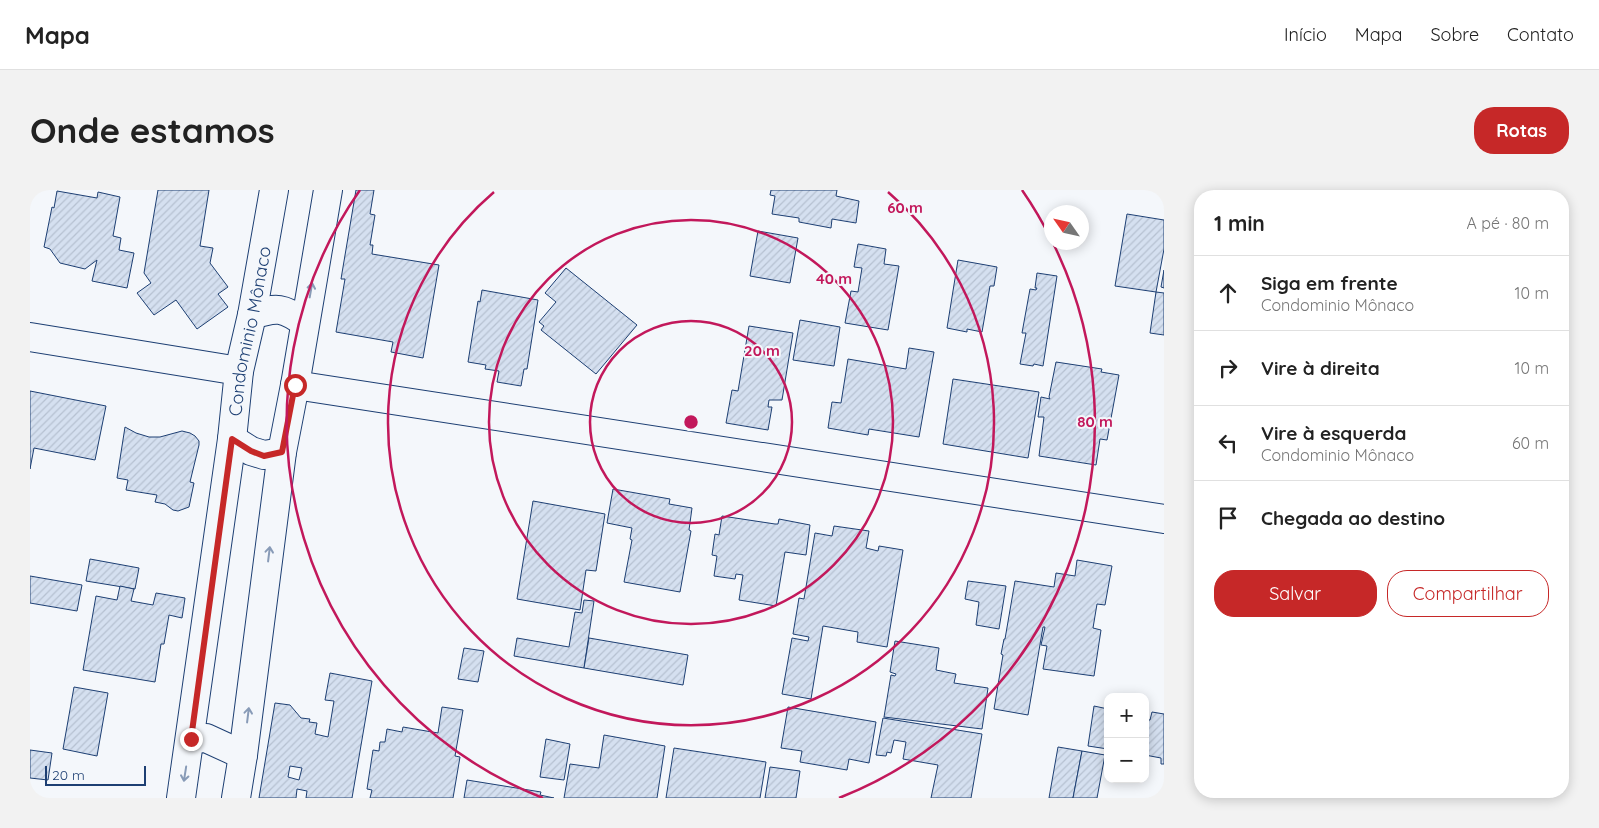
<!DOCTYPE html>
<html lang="pt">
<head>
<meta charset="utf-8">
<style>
  body { margin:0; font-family:Quicksand,sans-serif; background:#f2f2f2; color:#222 }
  .controls { position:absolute; right:15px; bottom:15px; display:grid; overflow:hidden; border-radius:10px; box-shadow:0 2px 12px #0003 }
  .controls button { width:45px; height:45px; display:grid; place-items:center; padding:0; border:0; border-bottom:1px solid #e0e0e0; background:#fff; color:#222; font:25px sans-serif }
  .compass { position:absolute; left:1014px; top:15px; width:45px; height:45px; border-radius:50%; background:#fff; box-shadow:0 2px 12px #0003; rotate:304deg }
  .scale { position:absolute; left:15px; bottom:12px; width:101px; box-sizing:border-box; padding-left:5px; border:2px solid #1d3f73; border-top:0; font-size:14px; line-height:18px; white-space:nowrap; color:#1d3f73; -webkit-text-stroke:4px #f4f7fb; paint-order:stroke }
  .stop { position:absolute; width:15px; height:15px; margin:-11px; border:4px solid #c62828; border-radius:50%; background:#fff }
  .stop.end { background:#c62828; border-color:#fff; box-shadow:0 1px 5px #0008 }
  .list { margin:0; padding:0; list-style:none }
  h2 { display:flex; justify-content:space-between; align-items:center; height:65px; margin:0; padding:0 20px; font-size:21px }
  h2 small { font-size:16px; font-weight:400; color:#767676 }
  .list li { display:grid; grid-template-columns:32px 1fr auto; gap:15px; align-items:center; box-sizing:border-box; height:75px; padding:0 20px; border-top:1px solid #e0e0e0 }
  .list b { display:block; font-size:19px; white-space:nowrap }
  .list p { margin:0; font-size:16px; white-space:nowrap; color:#767676 }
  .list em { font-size:16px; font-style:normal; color:#767676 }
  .actions { display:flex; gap:10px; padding:15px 20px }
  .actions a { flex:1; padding:11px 0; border:1px solid #c62828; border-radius:20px; text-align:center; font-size:18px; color:#c62828 }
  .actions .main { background:#c62828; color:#fff }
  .icon { flex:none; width:28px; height:28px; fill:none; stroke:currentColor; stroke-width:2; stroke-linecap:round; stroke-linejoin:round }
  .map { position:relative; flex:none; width:1134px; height:608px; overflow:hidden; border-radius:20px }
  header { display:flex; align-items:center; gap:30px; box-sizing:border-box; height:70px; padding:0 25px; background:#fff; border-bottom:1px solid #e0e0e0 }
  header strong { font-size:24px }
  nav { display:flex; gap:28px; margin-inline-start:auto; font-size:18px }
  .intro { display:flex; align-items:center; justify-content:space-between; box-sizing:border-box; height:120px; padding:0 30px }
  h1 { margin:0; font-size:35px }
  .button { padding:12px 22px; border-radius:20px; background:#c62828; color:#fff; font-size:18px; font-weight:700 }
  main { display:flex; gap:30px; padding:0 30px }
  aside { flex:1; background:#fff; border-radius:20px; box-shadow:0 2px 12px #0003 }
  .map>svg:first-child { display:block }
  .building { fill:url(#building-hatch); stroke:#1d3f73; fill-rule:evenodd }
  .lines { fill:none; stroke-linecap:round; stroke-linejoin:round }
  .street-casing { stroke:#1d3f73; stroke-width:30 }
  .street { stroke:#f4f7fb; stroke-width:28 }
  .oneway { stroke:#889bb7 }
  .route { stroke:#c62828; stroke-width:6 }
  .ring { fill:none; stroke:#c2185b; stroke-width:2.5 }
  .labels { text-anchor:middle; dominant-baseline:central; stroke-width:4; stroke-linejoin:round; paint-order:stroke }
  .street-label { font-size:18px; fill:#1d3f73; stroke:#f4f7fb }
  .centre { fill:#c2185b; stroke:#f4f7fb; stroke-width:2.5 }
  .ring-label { font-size:15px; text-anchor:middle; font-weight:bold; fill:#c2185b; stroke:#f4f7fb; stroke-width:4; stroke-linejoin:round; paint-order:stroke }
</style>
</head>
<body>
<header>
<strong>Mapa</strong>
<nav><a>Início</a><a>Mapa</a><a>Sobre</a><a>Contato</a></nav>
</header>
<div class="intro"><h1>Onde estamos</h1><a class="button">Rotas</a></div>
<main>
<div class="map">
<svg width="1134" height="608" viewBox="0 0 1134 608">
  <defs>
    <pattern id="building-hatch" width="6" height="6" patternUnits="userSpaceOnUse" patternTransform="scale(1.25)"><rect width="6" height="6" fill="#d5e0f0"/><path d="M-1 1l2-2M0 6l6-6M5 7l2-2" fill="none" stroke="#b6c1d1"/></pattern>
  </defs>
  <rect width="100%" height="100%" fill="#f4f7fb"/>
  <g class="building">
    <polygon points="128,0 179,0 170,56 183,58 180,73 198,97 188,104 198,117 167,139 146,110 124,125 107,103 121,93 114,83"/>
    <polygon points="326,0 344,0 340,24 345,25 340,55 343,55 342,64 409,75 393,168 361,162 363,152 306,142 315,89 311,89"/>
    <polygon points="741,0 807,0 806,6 829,11 826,33 802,29 801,38 769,32 769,28 742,24 745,6 740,5"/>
    <polygon points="27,1 67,8 68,2 90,7 83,46 91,48 89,60 104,63 97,98 62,91 67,70 55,79 30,73 20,59 14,57 22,17 24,18"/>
    <polygon points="1097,24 1134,30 1134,59 1126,102 1085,96"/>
    <polygon points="728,41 768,48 760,93 720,86"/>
    <polygon points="828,54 856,59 854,74 869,76 858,140 815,133 821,101 828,102 832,78 824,77"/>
    <polygon points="928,70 967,77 964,96 960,96 952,142 937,139 937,142 917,138"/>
    <polygon points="536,78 607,135 566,184 511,140 514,136 509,132 526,112 515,103"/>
    <polygon points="1134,80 1134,98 1131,97"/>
    <polygon points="1007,83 1027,86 1013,176 1004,174 1003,176 990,174 996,143 992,143 1000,99 1006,100 1007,98 1005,98"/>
    <polygon points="452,100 508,110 497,179 494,179 491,196 467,192 469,181 455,179 456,175 438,172 448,111 450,112"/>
    <polygon points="1126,102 1134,103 1134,145 1120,143"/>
    <polygon points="770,130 810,137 804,176 763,170"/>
    <polygon points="719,136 763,143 752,210 739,210 738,217 742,217 738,240 696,233 702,200 708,201"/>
    <polygon points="879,158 904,162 889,247 839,239 838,245 798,238 802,212 811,213 818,169 876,179"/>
    <polygon points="1026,172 1072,179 1071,182 1089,185 1077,250 1070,249 1066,275 1009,266 1014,227 1008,227 1011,207 1020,209 1019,207"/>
    <polygon points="923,189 1009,202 998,268 913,254"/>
    <polygon points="0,201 76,216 65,270 4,258 0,279"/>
    <polygon points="95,237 106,243 119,247 130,247 152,241 160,243 165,246 169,251 169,255 160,292 164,293 159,317 148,321 143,320 135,314 125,312 127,305 96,300 98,290 87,288"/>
    <polygon points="583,299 640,309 639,314 662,318 659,340 661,341 650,402 594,392 602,350 600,349 602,338 577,333"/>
    <polygon points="503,311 575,324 566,381 556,380 550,420 487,409"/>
    <polygon points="692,326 745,334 748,334 749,329 780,335 776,365 755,362 746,416 709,410 713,385 706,384 705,389 684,386 687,366 682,365 685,344 689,345"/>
    <polygon points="804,336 839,341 836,358 848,361 849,356 873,360 857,457 827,452 828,442 793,436 781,509 752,504 762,448 778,451 779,447 763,444 769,408 774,409 785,343 802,346"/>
    <polygon points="60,369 109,378 105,399 56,391"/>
    <polygon points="1047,370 1082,376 1075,415 1067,414 1063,438 1071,440 1064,486 1013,479 1017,456 1011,455 1015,437 1013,437 998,525 964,519 973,465 971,464 974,449 975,449 985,391 1024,397 1026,383 1045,386"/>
    <polygon points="0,386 52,395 47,421 0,413"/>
    <polygon points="938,391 976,396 969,439 946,435 949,412 935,409"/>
    <polygon points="90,396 104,399 101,411 123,415 126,403 155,408 152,428 139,425 134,454 131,454 125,492 53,480 66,406 87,410"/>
    <polygon points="554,410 564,411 554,478 484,466 487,448 539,457 545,422 552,423"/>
    <polygon points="559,448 658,465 653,495 554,478"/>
    <polygon points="865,451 909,458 906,480 926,484 924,493 958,498 952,539 854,527 861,485 865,486 866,484 860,482"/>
    <polygon points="434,458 454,461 448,492 428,489"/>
    <path d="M300,483L342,491L322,608H276L277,601L267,599L266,608H229L245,513L260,515L271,528L280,529L279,532L287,533L285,544L298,547L304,511L295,510ZM260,576L272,578L269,590L258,587Z"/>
    <polygon points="44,497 78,503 67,566 33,559"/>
    <polygon points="1064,516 1078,519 1078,559 1058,556"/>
    <polygon points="412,517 433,520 425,566 430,567 423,608 340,608 342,600 337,599 343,560 349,561 350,552 355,552 357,539 372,542 373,537 408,543"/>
    <polygon points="758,517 846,532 839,573 819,569 817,580 770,572 772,561 751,558"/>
    <polygon points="1122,522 1134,524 1134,574 1131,574 1131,568 1115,565 1115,530 1120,530"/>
    <polygon points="853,528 952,544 941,608 901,608 908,575 873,569 876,552 864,550 861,563 857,562 856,566 846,565"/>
    <polygon points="574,545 635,556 627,608 534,608 540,574 569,578"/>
    <polygon points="516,549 540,554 534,590 510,587"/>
    <polygon points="1028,557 1052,561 1043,608 1019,608"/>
    <polygon points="644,558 736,572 730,608 636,608"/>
    <polygon points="0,560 22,563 18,590 0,588"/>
    <polygon points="1052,561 1075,565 1067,608 1043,608"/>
    <polygon points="740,577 770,581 766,608 735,608"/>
    <polygon points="437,590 511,602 510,605 524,608 434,608"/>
  </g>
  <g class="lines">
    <defs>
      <g id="street">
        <path d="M222,125C247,117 253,117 275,133"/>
        <polyline points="0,147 209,181"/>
        <polyline points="265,195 1134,329"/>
        <polyline points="202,249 221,261 234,265 252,262"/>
        <polyline points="161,549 176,548 213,565"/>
        <path id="s1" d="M151,608L202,249L209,181L222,125L244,0"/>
        <polyline points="206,608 213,565 252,262 265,195 298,0"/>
      </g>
    </defs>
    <use href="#street" class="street-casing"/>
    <use href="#street" class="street"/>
  </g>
  <defs><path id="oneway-shaft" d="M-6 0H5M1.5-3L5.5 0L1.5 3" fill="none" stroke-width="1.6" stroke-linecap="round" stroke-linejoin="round" transform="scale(1.25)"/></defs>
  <g class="oneway">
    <use href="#oneway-shaft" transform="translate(281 100) rotate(-80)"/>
    <use href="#oneway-shaft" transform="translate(239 364) rotate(-83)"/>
    <use href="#oneway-shaft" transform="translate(218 525) rotate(-83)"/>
    <use href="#oneway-shaft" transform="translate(155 584) rotate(99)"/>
  </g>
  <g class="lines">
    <polyline class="route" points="161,549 202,249 221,261 234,266 252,262 265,195"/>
  </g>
  <g class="ring">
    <circle cx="661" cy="232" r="101"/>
    <circle cx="661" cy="232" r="202"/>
    <path d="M858 2A303 303 0 1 1 464 2"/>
    <path d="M513 608A404 404 0 0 1 330 0M992 0A404 404 0 0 1 1021 49M1024 55A404 404 0 0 1 809 608"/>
  </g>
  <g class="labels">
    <g class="street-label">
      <text stroke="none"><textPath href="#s1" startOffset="472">Condominio Mônaco</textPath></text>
    </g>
  </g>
  <circle cx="661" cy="232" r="8" class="centre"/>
  <g class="ring-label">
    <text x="875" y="23">60 m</text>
    <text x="804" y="94">40 m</text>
    <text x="732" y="166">20 m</text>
    <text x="1065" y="237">80 m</text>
  </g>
</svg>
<div class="controls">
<button>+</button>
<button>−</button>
</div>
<svg class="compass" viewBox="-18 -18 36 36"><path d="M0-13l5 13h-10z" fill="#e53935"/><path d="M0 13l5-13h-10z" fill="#767676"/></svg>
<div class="scale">20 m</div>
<div class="stop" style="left:265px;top:195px"></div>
<div class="stop end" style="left:161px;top:549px"></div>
</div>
<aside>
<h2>1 min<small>A pé · 80 m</small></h2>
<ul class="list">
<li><svg class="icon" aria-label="ahead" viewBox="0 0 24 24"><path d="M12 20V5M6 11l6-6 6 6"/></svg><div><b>Siga em frente</b><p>Condominio Mônaco</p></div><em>10 m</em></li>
<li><svg class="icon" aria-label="right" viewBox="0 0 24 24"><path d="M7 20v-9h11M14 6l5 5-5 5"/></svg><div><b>Vire à direita</b></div><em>10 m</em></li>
<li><svg class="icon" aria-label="left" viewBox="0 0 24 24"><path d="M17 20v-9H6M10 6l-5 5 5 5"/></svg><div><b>Vire à esquerda</b><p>Condominio Mônaco</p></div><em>60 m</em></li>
<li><svg class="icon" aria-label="arrive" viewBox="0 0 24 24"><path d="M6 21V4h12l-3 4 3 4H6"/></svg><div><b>Chegada ao destino</b></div></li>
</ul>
<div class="actions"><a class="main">Salvar</a><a>Compartilhar</a></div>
</aside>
</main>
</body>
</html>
